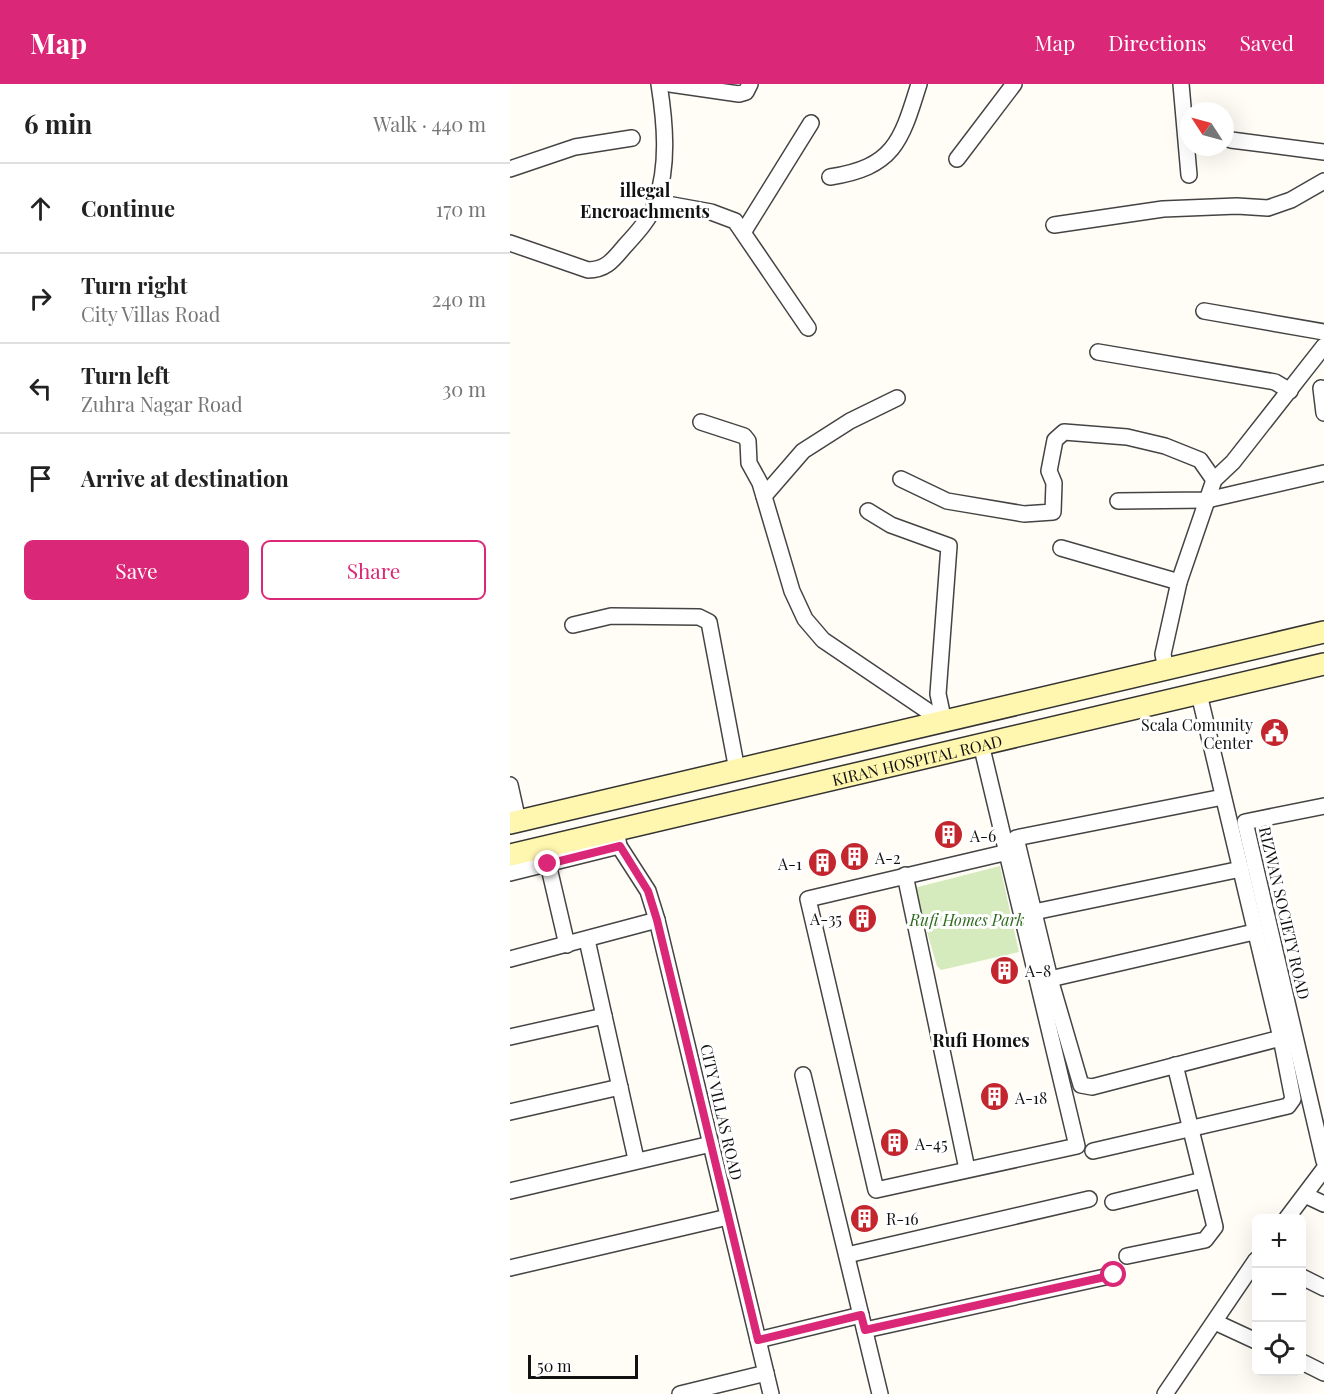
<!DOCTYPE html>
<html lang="en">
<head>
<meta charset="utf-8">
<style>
  body { margin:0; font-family:"Playfair Display",serif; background:#f2f2f2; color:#222 }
  .controls { position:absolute; right:18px; bottom:18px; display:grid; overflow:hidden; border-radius:9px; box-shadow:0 6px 24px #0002 }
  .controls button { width:54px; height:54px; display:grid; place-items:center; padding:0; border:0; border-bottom:2px solid #e0e0e0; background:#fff; color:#222; font:30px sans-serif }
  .compass { position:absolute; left:670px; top:18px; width:54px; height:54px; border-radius:50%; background:#fff; box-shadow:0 6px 24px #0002; rotate:306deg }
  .scale { position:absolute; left:18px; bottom:15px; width:110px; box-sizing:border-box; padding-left:6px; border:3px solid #111; border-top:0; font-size:16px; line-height:21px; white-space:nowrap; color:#111; -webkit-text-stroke:4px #fff; paint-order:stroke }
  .stop { position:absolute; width:18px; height:18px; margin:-14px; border:4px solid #db2777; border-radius:50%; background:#fff }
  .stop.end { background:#db2777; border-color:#fff; box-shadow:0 2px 6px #0008 }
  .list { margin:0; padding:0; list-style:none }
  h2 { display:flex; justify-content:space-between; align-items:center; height:78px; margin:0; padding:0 24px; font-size:26px }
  h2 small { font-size:20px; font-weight:400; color:#767676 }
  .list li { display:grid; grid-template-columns:39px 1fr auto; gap:18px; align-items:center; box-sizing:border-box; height:90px; padding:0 24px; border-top:2px solid #e0e0e0 }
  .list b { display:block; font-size:22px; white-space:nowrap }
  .list p { margin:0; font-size:20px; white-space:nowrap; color:#767676 }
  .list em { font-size:20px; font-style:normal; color:#767676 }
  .actions { display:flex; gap:12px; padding:18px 24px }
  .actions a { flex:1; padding:14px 0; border:2px solid #db2777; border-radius:9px; text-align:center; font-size:21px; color:#db2777 }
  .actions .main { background:#db2777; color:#fff }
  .icon { flex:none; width:33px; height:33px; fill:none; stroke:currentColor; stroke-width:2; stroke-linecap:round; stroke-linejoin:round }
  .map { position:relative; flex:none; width:814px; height:1310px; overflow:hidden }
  header { display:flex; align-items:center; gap:36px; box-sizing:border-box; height:84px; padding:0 30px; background:#db2777; color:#fff }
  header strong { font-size:28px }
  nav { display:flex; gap:33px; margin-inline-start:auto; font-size:21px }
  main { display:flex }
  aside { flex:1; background:#fff }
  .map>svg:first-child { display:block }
  .green { fill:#d5ebbd }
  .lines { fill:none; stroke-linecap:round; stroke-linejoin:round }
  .minor-casing { stroke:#444; stroke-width:18 }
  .secondary-casing { stroke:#333; stroke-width:24 }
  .minor { stroke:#fff; stroke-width:15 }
  .secondary { stroke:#fff6b0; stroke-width:21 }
  .route { stroke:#db2777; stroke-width:8 }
  .labels { text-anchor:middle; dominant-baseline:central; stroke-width:6; stroke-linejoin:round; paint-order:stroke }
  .poi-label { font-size:16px; fill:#111; stroke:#fff; text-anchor:start }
  .street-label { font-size:16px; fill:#111; stroke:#fff }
  .park-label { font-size:16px; font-style:italic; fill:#2f6b1f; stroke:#fff }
  .neighbourhood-label { font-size:18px; font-weight:bold; fill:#111; stroke:#fff }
</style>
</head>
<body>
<header>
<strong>Map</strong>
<nav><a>Map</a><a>Directions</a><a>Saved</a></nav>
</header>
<main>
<aside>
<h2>6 min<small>Walk · 440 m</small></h2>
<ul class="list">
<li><svg class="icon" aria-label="ahead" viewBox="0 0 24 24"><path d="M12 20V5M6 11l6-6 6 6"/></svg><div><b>Continue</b></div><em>170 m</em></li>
<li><svg class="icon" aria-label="right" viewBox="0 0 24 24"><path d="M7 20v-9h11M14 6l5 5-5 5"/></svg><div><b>Turn right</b><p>City Villas Road</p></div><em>240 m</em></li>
<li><svg class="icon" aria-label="left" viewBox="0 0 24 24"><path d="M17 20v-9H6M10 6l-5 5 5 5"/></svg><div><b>Turn left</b><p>Zuhra Nagar Road</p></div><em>30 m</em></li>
<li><svg class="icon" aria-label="arrive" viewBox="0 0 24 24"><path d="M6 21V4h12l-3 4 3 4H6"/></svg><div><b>Arrive at destination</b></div></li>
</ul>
<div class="actions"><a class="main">Save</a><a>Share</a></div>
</aside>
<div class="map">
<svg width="814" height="1310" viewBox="0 0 814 1310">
  <rect width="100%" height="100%" fill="#fffdf5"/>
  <polygon class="green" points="490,782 509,868 431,886 427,882 404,804"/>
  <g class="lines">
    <defs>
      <g id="minor">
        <polyline points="160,0 229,10 236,8 240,0"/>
        <polyline points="671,0 679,91"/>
        <polyline points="721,56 814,68"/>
        <polyline points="447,75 504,0"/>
        <polyline points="0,85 65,63 122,54"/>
        <path d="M320,93C384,83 391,58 409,0"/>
        <polyline points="146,118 201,128 225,137 298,244"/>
        <polyline points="544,141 653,125 727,122 758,124 781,116 814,97"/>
        <polyline points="234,147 301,39"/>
        <path d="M0,159L78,186C96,186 103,176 114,163C126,150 140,135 146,118C159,81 155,38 149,0"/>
        <polyline points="694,227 814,248"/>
        <polyline points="588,268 765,298 780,307"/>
        <polyline points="811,304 814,329"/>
        <polyline points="191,338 234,352 238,357 239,379 250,399 282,507 295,535 313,556 434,638"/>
        <polyline points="391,395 437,417 514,430 543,428 544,399 539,387 545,356 554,348 617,353 655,362 690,376 704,396"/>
        <polyline points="254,412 293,367 340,337 387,314"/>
        <polyline points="608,417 697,416 814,389"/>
        <polyline points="358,427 381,441 439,462 428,610 434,638"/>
        <polyline points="551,464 669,498"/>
        <polyline points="63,541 101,532 189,533 199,538 227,686"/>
        <polyline points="656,586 653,570 669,498 704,396 723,378 814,262"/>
        <polyline points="689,610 771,954 582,1003 571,1001 540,895 506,754 713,713"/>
        <polyline points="471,660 567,1062 366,1106 298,815 498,768"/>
        <polyline points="0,701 8,737"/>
        <polyline points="814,722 735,738 814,1077"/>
        <polyline points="106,746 109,762 138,807 147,836 261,1310"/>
        <polyline points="36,771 57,861"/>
        <polyline points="0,789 109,762"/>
        <polyline points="395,791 457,1085"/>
        <polyline points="524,828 731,785"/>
        <polyline points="77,856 126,1075"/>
        <polyline points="0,875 147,836"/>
        <polyline points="540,895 744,848"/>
        <polyline points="0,953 94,932"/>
        <polyline points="293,991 370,1310"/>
        <polyline points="0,1028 110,1003"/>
        <polyline points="583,1067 778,1022 783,1015 771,954"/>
        <polyline points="0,1107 201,1060"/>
        <polyline points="795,1111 814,1120"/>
        <polyline points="603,1118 693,1096"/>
        <polyline points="777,1134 814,1085"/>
        <polyline points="337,1171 579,1115"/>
        <polyline points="617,1172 695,1156 705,1143 665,981"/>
        <polyline points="0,1184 218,1133"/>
        <polyline points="792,1193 814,1204"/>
        <polyline points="705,1238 746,1257"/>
        <polyline points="355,1246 604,1191"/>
        <polyline points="248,1256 351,1231"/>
        <polyline points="792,1278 814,1289"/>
        <polyline points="170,1310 256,1289"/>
        <polyline points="655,1310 746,1176"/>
      </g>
      <g id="secondary">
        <polyline points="0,739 814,548"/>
        <path id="s1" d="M0,771L814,580"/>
      </g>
    </defs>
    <use href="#minor" class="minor-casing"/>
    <use href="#secondary" class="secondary-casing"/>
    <use href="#minor" class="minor"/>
    <use href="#secondary" class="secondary"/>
  </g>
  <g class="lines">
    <polyline class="route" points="38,780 110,762 138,807 147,836 248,1256 351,1231 355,1246 604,1191"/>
  </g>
  <defs>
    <symbol id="civic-disc" viewBox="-11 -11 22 22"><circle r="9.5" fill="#c4262e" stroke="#fff"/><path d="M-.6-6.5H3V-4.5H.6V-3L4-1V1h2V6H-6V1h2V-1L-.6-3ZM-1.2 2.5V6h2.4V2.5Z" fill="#fff"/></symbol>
    <symbol id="building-disc" viewBox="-11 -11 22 22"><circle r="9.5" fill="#c4262e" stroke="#fff"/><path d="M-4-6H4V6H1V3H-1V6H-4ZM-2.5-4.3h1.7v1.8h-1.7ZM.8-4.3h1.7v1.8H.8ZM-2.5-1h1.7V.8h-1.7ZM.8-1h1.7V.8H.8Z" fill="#fff"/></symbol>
  </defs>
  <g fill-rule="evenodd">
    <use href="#civic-disc" x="748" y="632" width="33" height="33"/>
    <use href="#building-disc" x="422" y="734" width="33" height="33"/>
    <use href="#building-disc" x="328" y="756" width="33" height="33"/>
    <use href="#building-disc" x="296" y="762" width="33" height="33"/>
    <use href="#building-disc" x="336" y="818" width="33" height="33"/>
    <use href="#building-disc" x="478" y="870" width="33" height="33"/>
    <use href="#building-disc" x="468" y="996" width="33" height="33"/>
    <use href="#building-disc" x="368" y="1042" width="33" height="33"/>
    <use href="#building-disc" x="338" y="1118" width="33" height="33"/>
  </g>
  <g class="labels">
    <g class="poi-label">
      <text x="743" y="640" text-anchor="end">Scala Comunity<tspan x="743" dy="18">Center</tspan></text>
      <text x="460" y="751">A-6</text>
      <text x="365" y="773">A-2</text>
      <text x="292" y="779" text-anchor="end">A-1</text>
      <text x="332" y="834" text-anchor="end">A-35</text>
      <text x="515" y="886">A-8</text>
      <text x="505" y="1013">A-18</text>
      <text x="405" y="1059">A-45</text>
      <text x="376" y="1134">R-16</text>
    </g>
    <g class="street-label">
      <text stroke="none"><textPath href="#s1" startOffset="418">KIRAN HOSPITAL ROAD</textPath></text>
      <text transform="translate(775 829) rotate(77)">RIZWAN SOCIETY ROAD</text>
      <text transform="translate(212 1028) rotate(77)">CITY VILLAS ROAD</text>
    </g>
    <g class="park-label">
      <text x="457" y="835">Rufi Homes Park</text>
    </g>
    <g class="neighbourhood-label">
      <text x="135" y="106">illegal<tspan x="135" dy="21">Encroachments</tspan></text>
      <text x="471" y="956">Rufi Homes</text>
    </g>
  </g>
</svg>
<div class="controls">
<button>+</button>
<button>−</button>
<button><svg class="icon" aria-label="locate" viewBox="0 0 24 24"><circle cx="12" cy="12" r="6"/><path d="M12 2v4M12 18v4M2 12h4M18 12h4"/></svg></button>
</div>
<svg class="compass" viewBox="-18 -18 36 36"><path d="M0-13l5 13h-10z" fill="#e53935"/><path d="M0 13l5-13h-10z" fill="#767676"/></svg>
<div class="scale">50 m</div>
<div class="stop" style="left:604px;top:1191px"></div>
<div class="stop end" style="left:38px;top:780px"></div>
</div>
</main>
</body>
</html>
